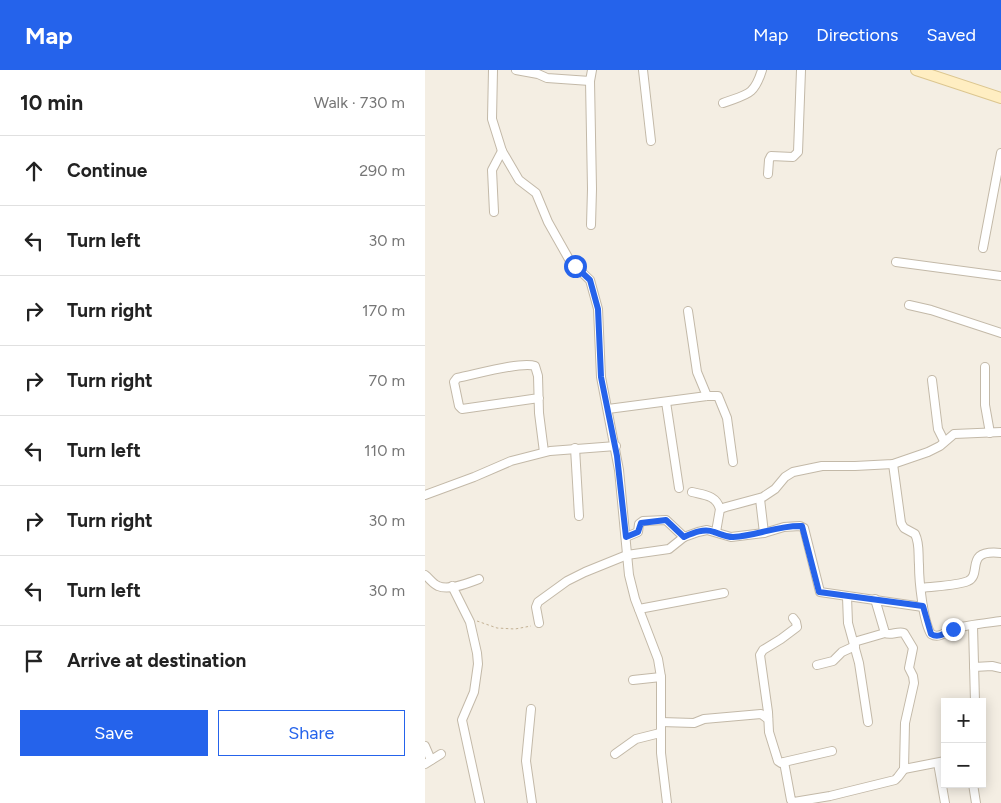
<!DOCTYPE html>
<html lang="en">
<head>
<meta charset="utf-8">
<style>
  body { margin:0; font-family:Figtree,sans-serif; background:#f2f2f2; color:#222 }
  .controls { position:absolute; right:15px; bottom:15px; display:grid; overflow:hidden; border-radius:0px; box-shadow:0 2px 12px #0003 }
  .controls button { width:45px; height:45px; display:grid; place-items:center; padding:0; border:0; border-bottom:1px solid #e0e0e0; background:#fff; color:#222; font:25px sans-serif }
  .stop { position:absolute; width:15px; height:15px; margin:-11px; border:4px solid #2563eb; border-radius:50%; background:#fff }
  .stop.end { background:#2563eb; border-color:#fff; box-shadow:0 1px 5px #0008 }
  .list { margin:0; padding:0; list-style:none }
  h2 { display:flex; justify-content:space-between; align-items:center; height:65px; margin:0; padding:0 20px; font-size:21px }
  h2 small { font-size:16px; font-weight:400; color:#767676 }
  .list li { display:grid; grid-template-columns:32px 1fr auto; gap:15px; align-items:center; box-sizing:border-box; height:70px; padding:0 20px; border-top:1px solid #e0e0e0 }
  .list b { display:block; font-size:19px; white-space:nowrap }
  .list em { font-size:16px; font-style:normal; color:#767676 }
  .actions { display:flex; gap:10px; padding:15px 20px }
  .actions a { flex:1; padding:11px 0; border:1px solid #2563eb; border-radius:0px; text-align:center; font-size:18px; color:#2563eb }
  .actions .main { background:#2563eb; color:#fff }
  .icon { flex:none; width:28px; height:28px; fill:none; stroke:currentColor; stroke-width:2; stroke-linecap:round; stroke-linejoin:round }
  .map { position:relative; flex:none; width:576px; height:733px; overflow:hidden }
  header { display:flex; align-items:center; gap:30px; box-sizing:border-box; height:70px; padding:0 25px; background:#2563eb; color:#fff }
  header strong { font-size:24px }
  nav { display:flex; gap:28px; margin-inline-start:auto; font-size:18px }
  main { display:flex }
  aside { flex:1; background:#fff }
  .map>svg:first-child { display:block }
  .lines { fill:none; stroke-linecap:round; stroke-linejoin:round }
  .minor-casing { stroke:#c3b9a8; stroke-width:10 }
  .secondary-casing { stroke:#dcc68f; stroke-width:12 }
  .path { stroke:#c4b295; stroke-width:1; stroke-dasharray:2.5 2.5; stroke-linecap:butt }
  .minor { stroke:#fff; stroke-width:8 }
  .secondary { stroke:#ffeec2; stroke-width:10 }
  .route { stroke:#2563eb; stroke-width:6 }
</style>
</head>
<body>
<header>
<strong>Map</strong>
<nav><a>Map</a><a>Directions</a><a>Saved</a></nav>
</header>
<main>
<aside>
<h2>10 min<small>Walk · 730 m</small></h2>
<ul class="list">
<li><svg class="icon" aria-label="ahead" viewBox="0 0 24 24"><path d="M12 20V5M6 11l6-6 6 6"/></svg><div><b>Continue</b></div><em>290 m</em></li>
<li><svg class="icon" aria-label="left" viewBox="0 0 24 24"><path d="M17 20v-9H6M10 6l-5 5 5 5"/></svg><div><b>Turn left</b></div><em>30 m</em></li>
<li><svg class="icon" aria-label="right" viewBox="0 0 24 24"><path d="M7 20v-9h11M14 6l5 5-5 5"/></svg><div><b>Turn right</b></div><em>170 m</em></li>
<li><svg class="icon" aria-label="right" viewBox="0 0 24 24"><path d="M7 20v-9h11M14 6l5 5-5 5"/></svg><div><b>Turn right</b></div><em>70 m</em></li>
<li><svg class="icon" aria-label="left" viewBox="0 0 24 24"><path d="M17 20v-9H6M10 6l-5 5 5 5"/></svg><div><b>Turn left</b></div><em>110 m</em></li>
<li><svg class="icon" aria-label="right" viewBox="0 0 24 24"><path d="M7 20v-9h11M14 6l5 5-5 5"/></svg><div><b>Turn right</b></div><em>30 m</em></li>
<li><svg class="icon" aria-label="left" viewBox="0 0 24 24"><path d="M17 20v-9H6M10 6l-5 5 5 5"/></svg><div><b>Turn left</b></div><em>30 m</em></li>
<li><svg class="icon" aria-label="arrive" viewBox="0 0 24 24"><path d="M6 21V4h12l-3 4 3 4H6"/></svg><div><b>Arrive at destination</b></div></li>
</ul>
<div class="actions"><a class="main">Save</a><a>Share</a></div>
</aside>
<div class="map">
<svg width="576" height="733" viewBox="0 0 576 733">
  <rect width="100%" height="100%" fill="#f4eee3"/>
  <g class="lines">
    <defs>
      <g id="minor">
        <polyline points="68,0 67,49 77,81 94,110 111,123 123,152 145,191 165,210 173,239 176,307 194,400 204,505 210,529 233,589 236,607 236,683 242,733"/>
        <polyline points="91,0 113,4 122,8 165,11 167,0"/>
        <polyline points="218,0 226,71"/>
        <polyline points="165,11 167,119 166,155"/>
        <path d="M298,33C322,24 329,26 337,0"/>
        <polyline points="343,104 344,90 346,86 368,87 373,82 376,0"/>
        <polyline points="69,142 67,100 77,81"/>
        <polyline points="558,178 576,83"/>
        <polyline points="471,192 576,206"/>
        <polyline points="484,235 506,240 576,263"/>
        <polyline points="263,241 272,302 282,326"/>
        <polyline points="560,297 560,335 565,363"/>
        <polyline points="507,310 513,359 519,371"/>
        <path d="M114,328L37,339L34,336L29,312L32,308C49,305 96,291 110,296L113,306L114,343L119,382"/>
        <polyline points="241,332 254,418"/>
        <polyline points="183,339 282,326 293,326 302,348 308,392"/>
        <polyline points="150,378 154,446"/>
        <path d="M468,394L476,453L479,458L490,464C495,474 493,484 494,495C494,511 498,551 506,564C514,569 520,562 528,559C541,555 562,553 576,551"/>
        <path d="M267,422C279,425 291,425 295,439L301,437L338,427L350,419L360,407L368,402L397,396H430L468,394L503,382L515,376L529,364L576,362"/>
        <polyline points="0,425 49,407 86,391 125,381 191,376"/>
        <polyline points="335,429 339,463"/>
        <polyline points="291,462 295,439"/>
        <polyline points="201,467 213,462 214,454 218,451 241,450 259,467"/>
        <path d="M0,505C4,508 8,514 13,516C24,521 43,513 54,509"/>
        <polyline points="27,516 45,552 52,583 53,594 49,622 37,650 55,733"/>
        <path d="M496,518C509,516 531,516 543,511C558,504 538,479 576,483"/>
        <polyline points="422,527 423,553 434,593 443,652"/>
        <polyline points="214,539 299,523"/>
        <path d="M368,548L371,552L372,557L356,569L338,580L335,585L343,642L344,662L353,691L356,693L359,692L366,730L369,732L405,726L470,710L473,707L479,699L480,653L489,613L488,606L484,598L488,578L479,563C472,561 466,566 460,563L450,529"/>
        <polyline points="114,553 111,537 113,532 142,511 160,502 202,485 244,479 259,467 273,462 282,460 306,467 339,463 359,457 375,456 379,458 395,522 498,537"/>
        <polyline points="548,556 550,632"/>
        <polyline points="429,572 460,563"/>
        <polyline points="392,595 408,591 417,582 430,576"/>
        <polyline points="549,597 567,596 576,598"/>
        <polyline points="208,610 236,607"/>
        <polyline points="106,639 101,691 107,733"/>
        <polyline points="236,652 269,653 279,649 336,644 343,649"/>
        <polyline points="0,676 6,690"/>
        <polyline points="190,684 211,669 235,663"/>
        <polyline points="359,692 407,681"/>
        <polyline points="513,693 520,733"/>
        <polyline points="0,694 16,684"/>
        <polyline points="479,699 520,691"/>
        <polyline points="548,714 551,733"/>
      </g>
      <polyline id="secondary" points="491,0 576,28"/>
    </defs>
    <use href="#minor" class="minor-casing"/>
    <use href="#secondary" class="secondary-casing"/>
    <polyline class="path" points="52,551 72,558 90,559 106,556"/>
    <use href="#minor" class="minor"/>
    <use href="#secondary" class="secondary"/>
  </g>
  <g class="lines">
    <path class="route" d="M150,196L165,210L173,239L176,307L192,386L201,467L213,462L216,453L241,450L259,467C268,463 279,458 289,462C296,464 300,467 308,467C332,466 353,455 377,456L394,522L498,536L506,564C514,569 521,562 528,559"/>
  </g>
</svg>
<div class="controls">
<button>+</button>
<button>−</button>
</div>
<div class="stop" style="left:150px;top:196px"></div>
<div class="stop end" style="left:528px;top:559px"></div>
</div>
</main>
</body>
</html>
